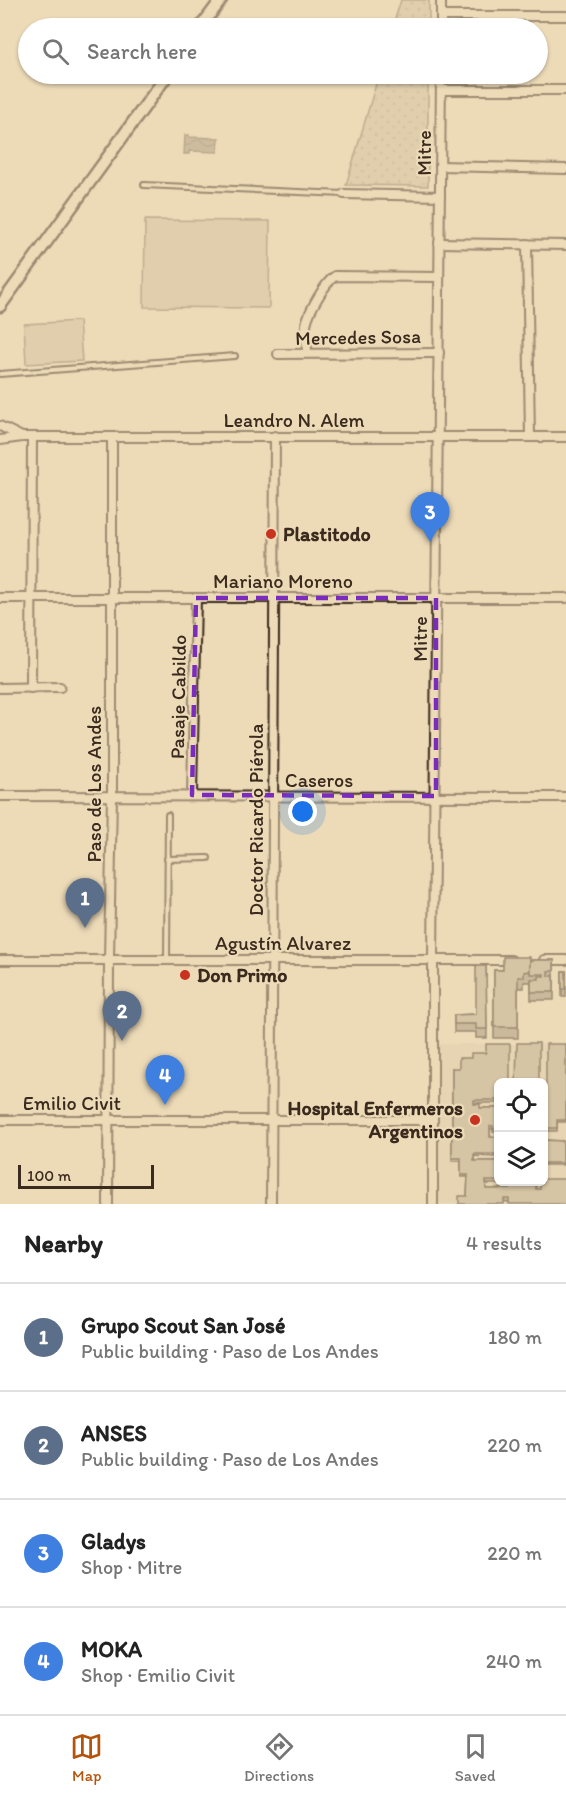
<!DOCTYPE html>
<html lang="en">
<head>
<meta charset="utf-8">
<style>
  body { margin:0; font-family:Itim,sans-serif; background:#f6f6f6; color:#222 }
  .controls { position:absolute; right:18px; bottom:18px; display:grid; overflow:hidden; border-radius:9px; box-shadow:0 2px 4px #0004 }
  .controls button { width:54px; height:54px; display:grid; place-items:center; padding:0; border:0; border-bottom:2px solid #e0e0e0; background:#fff; color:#222; font:30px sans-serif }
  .scale { position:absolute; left:18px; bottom:15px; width:136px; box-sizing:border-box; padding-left:6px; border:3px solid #3b2a1e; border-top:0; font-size:16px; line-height:21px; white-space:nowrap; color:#3b2a1e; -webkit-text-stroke:4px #eddbb8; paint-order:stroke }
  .you { position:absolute; left:303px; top:812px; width:21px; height:21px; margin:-15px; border:4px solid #fff; border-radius:50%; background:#1a73e8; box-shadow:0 0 0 9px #1a73e833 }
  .badge { display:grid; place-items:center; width:39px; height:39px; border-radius:50%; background:#b45309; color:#fff; font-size:20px; font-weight:700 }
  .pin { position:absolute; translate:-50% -50px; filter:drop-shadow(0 2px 3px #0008) }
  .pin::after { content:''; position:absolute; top:32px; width:21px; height:18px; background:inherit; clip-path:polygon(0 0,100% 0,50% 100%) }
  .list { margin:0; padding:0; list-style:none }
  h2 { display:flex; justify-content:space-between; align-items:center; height:78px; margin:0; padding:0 24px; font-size:26px }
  h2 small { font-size:20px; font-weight:400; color:#767676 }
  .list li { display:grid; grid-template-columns:39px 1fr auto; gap:18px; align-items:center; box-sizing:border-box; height:108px; padding:0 24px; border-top:2px solid #e0e0e0 }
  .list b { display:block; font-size:22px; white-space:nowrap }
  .list p { margin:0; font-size:20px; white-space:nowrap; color:#767676 }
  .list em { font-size:20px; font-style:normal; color:#767676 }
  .icon { flex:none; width:33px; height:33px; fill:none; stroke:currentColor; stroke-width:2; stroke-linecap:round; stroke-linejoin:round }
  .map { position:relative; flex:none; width:566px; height:1204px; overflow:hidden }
  .search { position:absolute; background:#fff; box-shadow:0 2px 4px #0004; left:18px; right:18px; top:18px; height:66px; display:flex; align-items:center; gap:15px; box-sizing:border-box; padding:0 21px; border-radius:33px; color:#767676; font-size:22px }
  .sheet { height:510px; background:#fff }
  nav { display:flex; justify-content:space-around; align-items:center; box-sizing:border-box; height:84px; border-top:2px solid #e0e0e0; background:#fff; font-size:16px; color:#767676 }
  nav a { display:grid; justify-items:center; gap:3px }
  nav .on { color:#b45309 }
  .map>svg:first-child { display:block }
  .built { fill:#deccab; fill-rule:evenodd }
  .park { fill:url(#park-dots); stroke:#86745e; stroke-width:1.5 }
  .pitch { fill:#d0bf9f; stroke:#86745e; stroke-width:1.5 }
  .water { fill:url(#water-waves); stroke:#7d6b58; stroke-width:1.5 }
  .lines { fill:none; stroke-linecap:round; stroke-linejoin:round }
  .service-casing { stroke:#3b2a1e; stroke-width:8 }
  .minor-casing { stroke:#3b2a1e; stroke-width:12 }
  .secondary-casing { stroke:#3b2a1e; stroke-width:15 }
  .service { stroke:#eddbb8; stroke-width:4 }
  .minor { stroke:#eddbb8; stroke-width:8 }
  .secondary { stroke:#eddbb8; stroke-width:10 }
  .wall { fill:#a19279; stroke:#3b2a1e; stroke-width:1.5; fill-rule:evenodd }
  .building { fill:#bbaa8d; stroke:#3b2a1e; stroke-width:1.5; fill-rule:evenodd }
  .marked { fill:none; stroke:#7b2cbf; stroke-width:4.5; stroke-dasharray:12 8; stroke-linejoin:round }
  .poi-dot { fill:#c8321e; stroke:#eddbb8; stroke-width:2 }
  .labels { text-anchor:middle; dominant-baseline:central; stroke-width:4.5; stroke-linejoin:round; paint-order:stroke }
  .street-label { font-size:20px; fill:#3b2a1e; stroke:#eddbb8 }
  .poi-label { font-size:20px; font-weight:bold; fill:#3b2a1e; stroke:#eddbb8; text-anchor:start }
</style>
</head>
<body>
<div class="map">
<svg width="566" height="1204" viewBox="0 0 566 1204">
  <defs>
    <pattern id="park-dots" width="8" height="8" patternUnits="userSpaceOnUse" patternTransform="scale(1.5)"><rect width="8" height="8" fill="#d0bf9f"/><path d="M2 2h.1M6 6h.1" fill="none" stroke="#b4a488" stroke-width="1.8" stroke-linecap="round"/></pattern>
    <pattern id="water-waves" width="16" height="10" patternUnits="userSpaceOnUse" patternTransform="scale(1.5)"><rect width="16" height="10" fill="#a9977e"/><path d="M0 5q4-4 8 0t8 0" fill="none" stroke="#8b7b67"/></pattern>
  </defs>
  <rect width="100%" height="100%" fill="#eddbb8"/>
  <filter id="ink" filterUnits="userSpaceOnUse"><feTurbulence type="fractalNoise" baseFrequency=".0167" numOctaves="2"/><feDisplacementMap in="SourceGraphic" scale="12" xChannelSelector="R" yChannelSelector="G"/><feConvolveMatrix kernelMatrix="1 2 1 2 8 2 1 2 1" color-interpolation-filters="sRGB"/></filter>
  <g filter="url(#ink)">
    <path class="built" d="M439,1044H566V1204H439ZM498,1082H544V1182H498Z"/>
    <g class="park">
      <polygon points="401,0 429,0 429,28 392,28"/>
      <polygon points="379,74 428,74 428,186 346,185"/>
    </g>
    <g class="pitch">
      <polygon points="145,220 270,221 269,308 144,307"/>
      <polygon points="79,321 82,361 26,364 24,324"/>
    </g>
    <polygon class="water" points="185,135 189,135 189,137 219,138 218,152 189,151 189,154 184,154"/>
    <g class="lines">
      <defs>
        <g id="service">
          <polyline points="144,185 344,194"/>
          <polyline points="0,374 235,356"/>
          <polyline points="167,859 208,858"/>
          <polyline points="167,959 168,815"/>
        </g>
        <g id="minor">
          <polyline points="441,16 566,16"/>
          <polyline points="441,28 441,0"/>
          <polyline points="441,90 566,90"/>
          <polyline points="440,166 566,169"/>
          <polyline points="344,194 440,196"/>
          <polyline points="439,243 566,245"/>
          <polyline points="527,244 530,437"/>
          <path d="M307,353C307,344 305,334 306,325C308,312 325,283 335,276L439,277"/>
          <polyline points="278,354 439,353"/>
          <polyline points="0,426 22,437"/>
          <polyline points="0,440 22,437 566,437"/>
          <polyline points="0,598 566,598"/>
          <polyline points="0,688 60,687"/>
          <polyline points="31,688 32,437"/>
          <polyline points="192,795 196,598"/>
          <polyline points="0,796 566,797"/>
          <polyline points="0,960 511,960"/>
          <polyline points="544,960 566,960"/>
          <polyline points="0,1120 433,1120"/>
          <polyline points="108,1204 109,959 112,796 112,437"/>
          <polyline points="271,1204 275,436"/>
          <polyline points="433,1204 433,960 441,74"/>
        </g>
        <g id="secondary">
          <polyline points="200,28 221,0"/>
          <polyline points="0,306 168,74"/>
        </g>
      </defs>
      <use href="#service" class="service-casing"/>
      <use href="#minor" class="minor-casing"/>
      <use href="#secondary" class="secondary-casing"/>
      <use href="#service" class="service"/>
      <use href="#minor" class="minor"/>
      <use href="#secondary" class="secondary"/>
    </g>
    <g class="wall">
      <polygon points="530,960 554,960 554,1000 531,1000 531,982 524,982 524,988 518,988 518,1038 494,1038 494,970 503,970"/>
      <polygon points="486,966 487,1038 476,1038 476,1032 454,1032 454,1015 476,1014"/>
      <rect x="562" y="971" width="4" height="26"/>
      <polygon points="566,1044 566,1122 557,1122 557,1131 545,1131 545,1122 543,1122 543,1115 546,1115 546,1102 543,1102 543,1094 546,1094"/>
      <path d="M452,1068L498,1083V1103H474L480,1108H498V1157L474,1156V1161H498V1182H536V1189H540L566,1179L509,1202L467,1196L468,1177H461V1161H452ZM490,1129H493V1132H498V1137H490ZM486,1184H510V1189H486Z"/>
      <polygon points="543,1140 563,1141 563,1165 543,1165"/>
    </g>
    <g class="building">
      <polygon points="503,957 530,957 530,971 524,972 524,977 518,977 518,1027 494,1027 494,970 503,970"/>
      <polygon points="530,960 554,960 554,971 548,971 548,976 554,976 554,992 531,992 531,979 539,979 539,976 544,976 544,974 530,974"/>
      <polygon points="476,966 486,966 487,1029 476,1029 476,1024 454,1024 454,1015 476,1014"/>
      <rect x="562" y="971" width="4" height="18"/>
      <polygon points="517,1043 539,1043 539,1083 516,1083"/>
      <path d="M486,1044H510V1083H498V1100H474V1104H480V1108H498V1154H474V1161H498V1181H486V1189H510V1182H536V1189H540V1182H543V1179H566V1204H509V1199H504V1204H459V1196H467L468,1175H461V1158H452V1068H459V1058H471V1053H486ZM490,1126H493V1129H498V1137H490Z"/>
      <polygon points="546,1044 566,1044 566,1120 557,1120 557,1128 545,1128 545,1119 543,1119 543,1115 546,1115 546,1099 543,1099 543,1094 546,1094"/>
      <polygon points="543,1140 563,1141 563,1163 543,1163"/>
    </g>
  </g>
  <path d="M0 0H566V1204H0ZM196,598H436V796L192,795Z" fill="#eddbb8" fill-opacity=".55" fill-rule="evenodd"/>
  <path class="marked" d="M196,598H436V796L192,795Z"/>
  <g class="poi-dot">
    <circle cx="271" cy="534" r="6"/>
    <circle cx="185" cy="975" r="6"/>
    <circle cx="475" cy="1120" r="6"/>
  </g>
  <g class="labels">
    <g class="street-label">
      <text transform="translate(424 153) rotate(-90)">Mitre</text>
      <text transform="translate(358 337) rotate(-1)">Mercedes Sosa</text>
      <text x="294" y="420">Leandro N. Alem</text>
      <text x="283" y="581">Mariano Moreno</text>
      <text transform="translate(420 639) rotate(-90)">Mitre</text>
      <text transform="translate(178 697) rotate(-89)">Pasaje Cabildo</text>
      <text x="319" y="780">Caseros</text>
      <text transform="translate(94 784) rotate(-90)">Paso de Los Andes</text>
      <text transform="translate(256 820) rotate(-90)">Doctor Ricardo Piérola</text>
      <text x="283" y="943">Agustín Alvarez</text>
      <text x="72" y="1103">Emilio Civit</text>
    </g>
    <g class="poi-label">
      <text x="283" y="534">Plastitodo</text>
      <text x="197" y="975">Don Primo</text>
      <text x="463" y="1108" text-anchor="end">Hospital Enfermeros<tspan x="463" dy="23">Argentinos</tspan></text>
    </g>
  </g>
</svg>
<div class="controls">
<button><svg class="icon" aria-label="locate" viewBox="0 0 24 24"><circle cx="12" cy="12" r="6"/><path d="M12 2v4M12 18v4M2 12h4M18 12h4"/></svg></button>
<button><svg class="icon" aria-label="layers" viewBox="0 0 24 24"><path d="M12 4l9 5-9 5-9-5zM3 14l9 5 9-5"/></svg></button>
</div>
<div class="scale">100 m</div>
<div class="you"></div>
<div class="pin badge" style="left:85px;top:928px;background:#5c6f8a">1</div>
<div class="pin badge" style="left:122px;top:1041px;background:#5c6f8a">2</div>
<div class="pin badge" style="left:430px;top:542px;background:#3f7fe0">3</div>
<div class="pin badge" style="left:165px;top:1105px;background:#3f7fe0">4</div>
<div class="search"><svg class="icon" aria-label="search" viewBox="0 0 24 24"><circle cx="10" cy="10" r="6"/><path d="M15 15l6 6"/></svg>Search here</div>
</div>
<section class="sheet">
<h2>Nearby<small>4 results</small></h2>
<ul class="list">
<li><span class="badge" style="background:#5c6f8a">1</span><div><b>Grupo Scout San José</b><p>Public building · Paso de Los Andes</p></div><em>180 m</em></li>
<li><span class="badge" style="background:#5c6f8a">2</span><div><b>ANSES</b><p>Public building · Paso de Los Andes</p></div><em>220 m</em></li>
<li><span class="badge" style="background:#3f7fe0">3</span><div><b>Gladys</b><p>Shop · Mitre</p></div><em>220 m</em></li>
<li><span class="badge" style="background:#3f7fe0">4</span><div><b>MOKA</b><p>Shop · Emilio Civit</p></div><em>240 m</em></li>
</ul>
</section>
<nav>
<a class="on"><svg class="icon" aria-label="map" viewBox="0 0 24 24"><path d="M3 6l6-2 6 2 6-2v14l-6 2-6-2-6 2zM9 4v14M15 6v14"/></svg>Map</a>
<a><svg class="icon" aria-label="directions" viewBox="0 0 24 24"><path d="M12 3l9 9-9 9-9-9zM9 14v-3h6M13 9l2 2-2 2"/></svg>Directions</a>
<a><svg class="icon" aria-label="saved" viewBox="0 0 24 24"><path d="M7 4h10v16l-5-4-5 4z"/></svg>Saved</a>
</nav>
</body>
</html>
